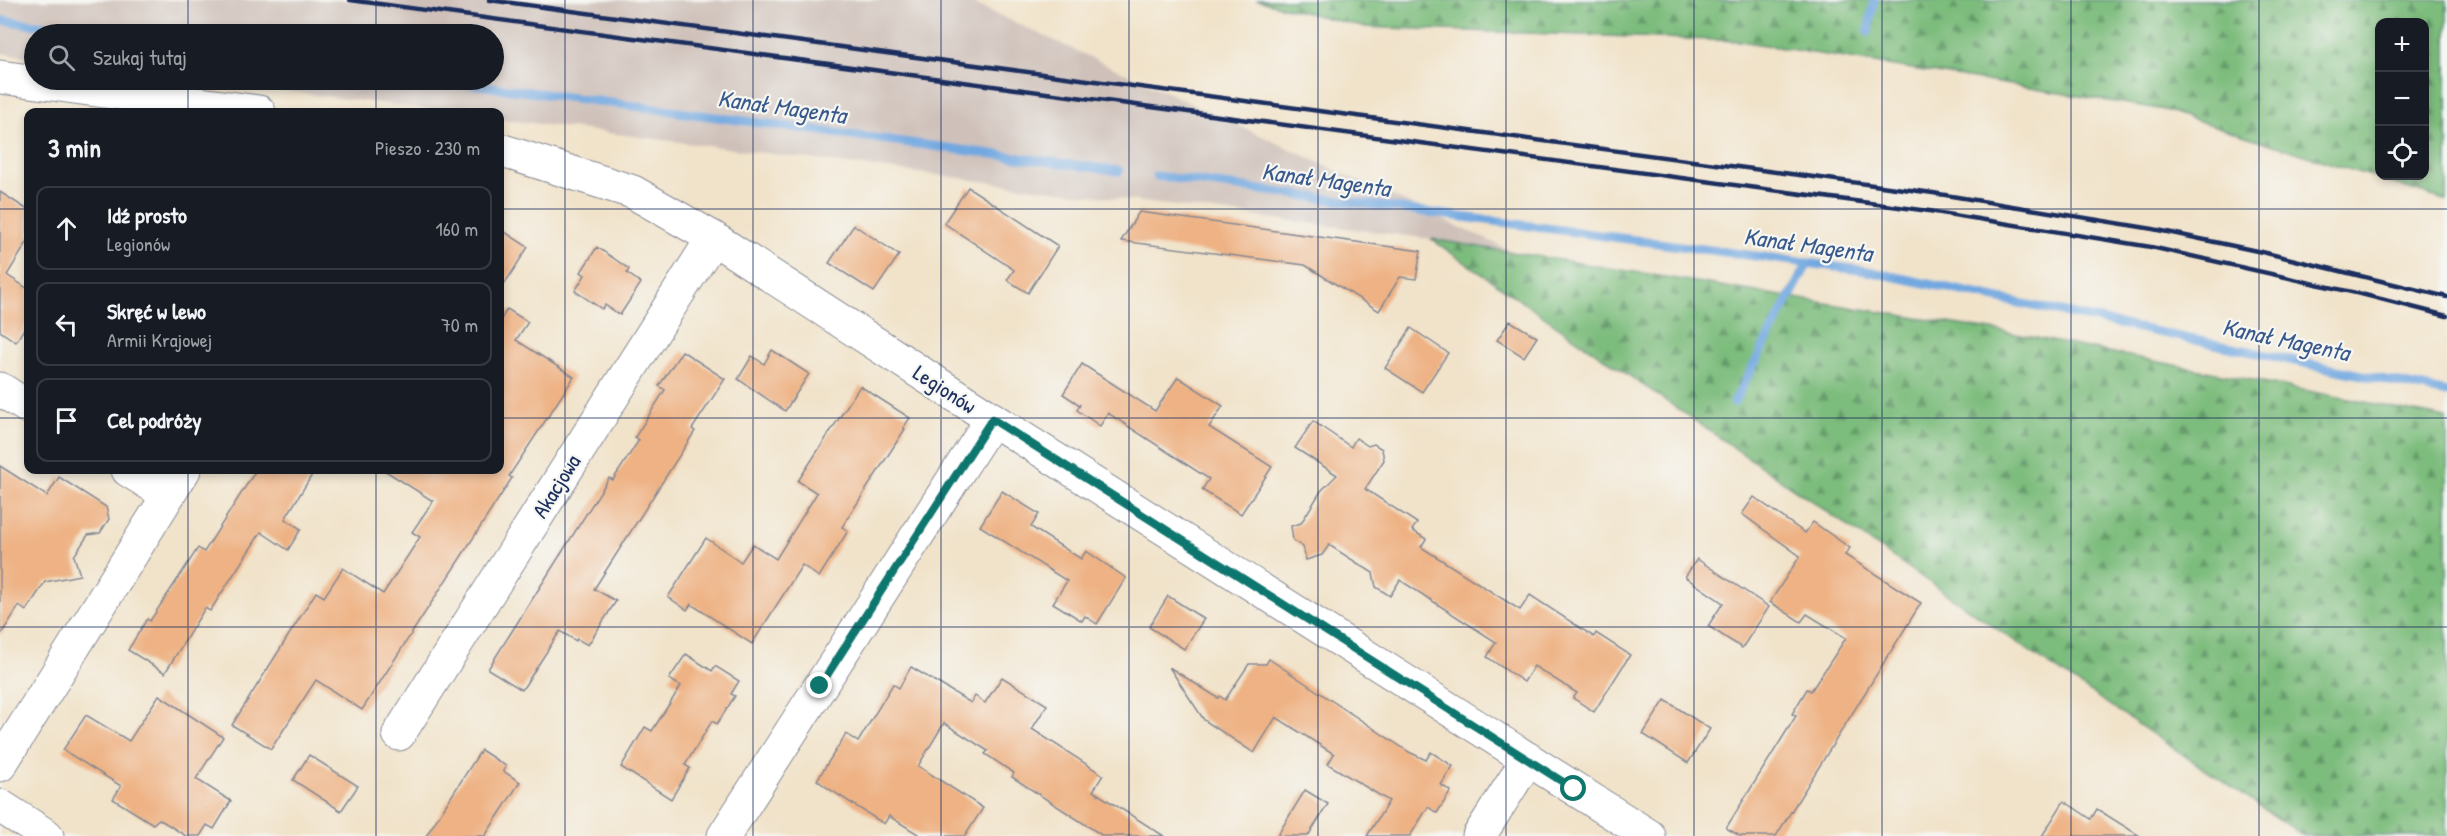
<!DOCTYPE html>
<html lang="pl">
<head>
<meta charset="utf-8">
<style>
  body { margin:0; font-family:"Patrick Hand",sans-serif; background:#20242c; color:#f1f3f6 }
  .controls { position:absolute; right:18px; top:18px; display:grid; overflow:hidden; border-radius:12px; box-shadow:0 3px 9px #0003 }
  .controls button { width:54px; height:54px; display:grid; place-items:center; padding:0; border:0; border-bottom:2px solid #363941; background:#171b24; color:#f1f3f6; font:30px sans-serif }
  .stop { position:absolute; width:18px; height:18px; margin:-14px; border:4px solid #0f766e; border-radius:50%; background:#fff }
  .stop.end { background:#0f766e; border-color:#fff; box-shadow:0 2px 6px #0008 }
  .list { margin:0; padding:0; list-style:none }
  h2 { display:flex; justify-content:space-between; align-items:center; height:78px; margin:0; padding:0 24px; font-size:26px }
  h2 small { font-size:20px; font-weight:400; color:#9ea1a6 }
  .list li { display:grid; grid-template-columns:39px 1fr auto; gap:18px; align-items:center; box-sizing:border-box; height:84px; margin:0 12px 12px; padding:0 12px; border:2px solid #363941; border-radius:12px }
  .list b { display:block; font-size:22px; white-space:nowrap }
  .list p { margin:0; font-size:20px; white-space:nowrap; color:#9ea1a6 }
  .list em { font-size:20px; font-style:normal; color:#9ea1a6 }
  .icon { flex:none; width:33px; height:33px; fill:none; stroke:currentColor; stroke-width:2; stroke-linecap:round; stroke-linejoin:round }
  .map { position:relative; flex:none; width:2447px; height:836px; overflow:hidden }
  .search { position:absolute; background:#171b24; box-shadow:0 3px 9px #0003; left:24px; top:24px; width:480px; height:66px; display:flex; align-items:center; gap:15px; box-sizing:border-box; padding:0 21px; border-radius:33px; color:#9ea1a6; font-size:22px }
  .panel { position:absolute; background:#171b24; box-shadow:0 3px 9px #0003; left:24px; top:108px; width:480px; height:366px; border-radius:12px }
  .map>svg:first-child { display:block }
  .railway { fill:#cfc1ba }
  .forest { fill:url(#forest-firs); stroke:#4b766d; stroke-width:1.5; fill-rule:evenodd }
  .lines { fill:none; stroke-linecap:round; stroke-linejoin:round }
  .stream { stroke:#72a8e0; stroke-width:9 }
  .building { fill:#eeb284 }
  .street-casing { stroke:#868994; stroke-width:35 }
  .street { stroke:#fff; stroke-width:33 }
  .rail { stroke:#1b2f5e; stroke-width:4.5 }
  .route { stroke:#0f766e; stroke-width:8 }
  .grid { fill:none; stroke:#1b2f5e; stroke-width:1.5; stroke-opacity:0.55 }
  .labels { text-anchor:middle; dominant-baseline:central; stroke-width:4.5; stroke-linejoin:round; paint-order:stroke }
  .street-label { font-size:22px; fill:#1b2f5e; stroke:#f6f6f2 }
  .water-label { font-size:24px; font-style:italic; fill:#39598c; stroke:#f6f6f2 }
</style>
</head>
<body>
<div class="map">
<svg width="2447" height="836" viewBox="0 0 2447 836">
  <defs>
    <pattern id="forest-firs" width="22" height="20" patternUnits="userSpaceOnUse" patternTransform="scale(1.5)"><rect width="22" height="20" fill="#7bbc7c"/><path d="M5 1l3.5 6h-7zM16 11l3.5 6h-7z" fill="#649969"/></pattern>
  </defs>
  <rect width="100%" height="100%" fill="#f6f6f2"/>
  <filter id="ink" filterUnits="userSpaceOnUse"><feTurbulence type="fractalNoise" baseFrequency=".0167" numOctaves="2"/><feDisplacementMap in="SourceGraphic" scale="12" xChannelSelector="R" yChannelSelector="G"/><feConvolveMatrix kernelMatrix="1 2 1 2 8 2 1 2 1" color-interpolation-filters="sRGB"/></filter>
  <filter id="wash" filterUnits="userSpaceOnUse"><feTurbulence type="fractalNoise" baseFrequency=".008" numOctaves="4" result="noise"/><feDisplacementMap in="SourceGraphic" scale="24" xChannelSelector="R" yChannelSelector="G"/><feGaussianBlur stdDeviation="1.35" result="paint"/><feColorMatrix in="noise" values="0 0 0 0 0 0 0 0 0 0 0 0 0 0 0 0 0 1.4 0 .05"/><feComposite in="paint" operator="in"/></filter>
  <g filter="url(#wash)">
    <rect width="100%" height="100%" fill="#f1e3ca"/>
    <polygon class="railway" points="0,0 966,0 1514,252 1431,239 500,119 500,112 449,112 200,80 494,80 494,34 34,34 34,58 0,53"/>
    <g class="forest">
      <path d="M1256,0H2447V201L2165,110L1740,41L1363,27ZM2380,22H2424V176H2380Z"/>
      <polygon points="1431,239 2016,334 2447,418 2447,836 2304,836 2038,657"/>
    </g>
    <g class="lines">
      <g class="stream">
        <polyline points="0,20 104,34"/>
        <polyline points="1868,32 1874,0"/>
        <polyline points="440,80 1119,171"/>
        <polyline points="1156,176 1867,271 2447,393"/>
        <polyline points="1734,402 1808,263"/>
      </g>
    </g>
    <g id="blocks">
      <g class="building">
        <polygon points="968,187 1058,246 1028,293 1007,280 1014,270 944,223"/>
        <polygon points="0,192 28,210 28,241 7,275 28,289 28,322 16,342 0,331"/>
        <polygon points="1139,212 1421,251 1416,279 1400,277 1379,311 1305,265 1121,241"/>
        <polygon points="854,225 899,255 874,292 829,263"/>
        <polygon points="500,229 528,247 500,291"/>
        <polygon points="597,247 629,269 627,273 641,283 620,315 605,305 602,309 575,291 585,275 581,272"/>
        <polygon points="507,309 528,322 516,340 574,377 509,476 512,478 362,710 316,680 271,749 232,725 316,592 324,597 343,568 383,594 420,537 412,532 433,501 384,470 500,470 500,321"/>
        <polygon points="1510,321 1537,337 1524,357 1497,340"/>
        <polygon points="1411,328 1448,353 1422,392 1385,368"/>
        <polygon points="772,350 809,374 785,411 738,379 752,356 764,364"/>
        <polygon points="682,351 725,379 692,429 695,431 594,589 616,601 588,645 577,639 576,641 560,631 522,690 488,669 609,478 613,480 639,440 635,437 665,390 659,386"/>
        <polygon points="1082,364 1155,411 1178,377 1223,406 1209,427 1272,467 1241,514 1202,490 1209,479 1108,413 1100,426 1077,410 1080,405 1063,394"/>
        <polygon points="860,386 910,418 903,428 905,429 842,527 848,531 819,577 802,565 752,644 691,604 687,610 668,597 706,538 741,562 753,544 776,559 817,493 798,481"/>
        <polygon points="1313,421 1351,447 1356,438 1368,446 1374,444 1382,449 1384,460 1365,489 1417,523 1412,530 1426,539 1421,547 1520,610 1530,595 1594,637 1596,633 1630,655 1594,712 1573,698 1577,693 1534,666 1524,682 1487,657 1496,642 1400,580 1390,596 1376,587 1373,573 1329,545 1322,555 1306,560 1303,547 1293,540 1291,526 1301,523 1321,491 1337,475 1295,448"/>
        <polygon points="0,466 47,496 59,477 106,507 109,519 100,533 88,535 74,556 80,575 45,582 26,611 19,606 0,636"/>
        <polygon points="256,470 315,470 285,519 301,529 288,550 261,532 210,611 205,608 165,673 128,650 147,619 150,621 198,548 204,552"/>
        <polygon points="1002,491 1039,514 1031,527 1081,559 1086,551 1126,578 1097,624 1085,616 1082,621 1053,603 1067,581 980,526"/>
        <polygon points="1754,497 1805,533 1813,522 1850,548 1845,555 1921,603 1776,836 1740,836 1726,828 1796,716 1792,714 1807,689 1811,691 1846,638 1807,614 1801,622 1770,602 1800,556 1742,514"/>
        <polygon points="1697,559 1769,607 1742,648 1708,626 1723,603 1685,577"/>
        <polygon points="1168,596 1204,619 1184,649 1149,627"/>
        <polygon points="686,654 712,671 715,666 739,681 731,694 735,696 717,724 712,721 685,765 690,768 671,799 621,767 645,727 652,731 681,686 669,679"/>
        <polygon points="1269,659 1409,752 1426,760 1431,752 1453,766 1441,785 1451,791 1437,813 1428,807 1410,836 1367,836 1389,801 1328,764 1334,754 1276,717 1254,753 1204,720 1169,667 1218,698 1220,696 1225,700 1249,664 1266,664"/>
        <polygon points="911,667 971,703 975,696 985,703 1002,677 1047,705 1032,729 1103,775 1093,791 1164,836 1103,836 1012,777 1014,773 985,754 988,751 944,723 918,766 983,808 965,836 921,836 889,816 884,824 829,789 817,780 846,734 858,742 893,684 899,688"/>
        <polygon points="159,695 223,737 196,779 231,801 214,829 207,825 200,836 186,836 159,819 153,824 113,799 121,786 63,750 86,715 129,741"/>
        <polygon points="1665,700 1710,729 1688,763 1643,734"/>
        <polygon points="481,750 506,766 503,771 520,782 500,813 485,836 426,836"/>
        <polygon points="309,755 358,786 341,811 293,780"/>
        <polygon points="1305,790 1328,804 1308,836 1277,836"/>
        <polygon points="2064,801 2091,819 2097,809 2140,836 2042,836"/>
      </g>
    </g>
  </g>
  <g filter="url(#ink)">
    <use href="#blocks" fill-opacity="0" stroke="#868994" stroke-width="1.5"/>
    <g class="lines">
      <defs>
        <g id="street">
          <polyline points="0,77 259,112"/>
          <polyline points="500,150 633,192 713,238 992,419 1649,836"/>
          <polyline points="0,389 28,407"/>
          <polyline points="128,470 168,495"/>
          <polyline points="399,734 713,238"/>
          <polyline points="0,765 184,470"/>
          <polyline points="0,806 47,836"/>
          <polyline points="724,836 992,419"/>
          <polyline points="1479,836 1528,759"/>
        </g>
      </defs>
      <use href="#street" class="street-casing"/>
      <use href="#street" class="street"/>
      <g class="rail">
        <polyline points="350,0 1929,211 2151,247 2365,295 2447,316"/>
        <polyline points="489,0 1933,193 2153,229 2262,252 2447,297"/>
      </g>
    </g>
  </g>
  <g class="lines" filter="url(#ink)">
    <polyline class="route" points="820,686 992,419 1574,789"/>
  </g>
  <path class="grid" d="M188,0V34M376,0V34M565,0V836M753,0V836M941,0V836M1129,0V836M1318,0V836M1506,0V836M1694,0V836M1882,0V836M2071,0V836M2259,0V836M188,80V112M376,80V112M0,209H28M500,209H2447M0,418H28M500,418H2447M188,470V836M376,470V836M0,627H2447"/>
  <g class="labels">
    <g class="street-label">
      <text transform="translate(945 389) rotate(33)">Legionów</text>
      <text transform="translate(556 486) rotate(-58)">Akacjowa</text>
    </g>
    <g class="water-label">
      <text transform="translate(782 106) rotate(8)">Kanał Magenta</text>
      <text transform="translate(1326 179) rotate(8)">Kanał Magenta</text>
      <text transform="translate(1808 244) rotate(8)">Kanał Magenta</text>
      <text transform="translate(2286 339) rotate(12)">Kanał Magenta</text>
    </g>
  </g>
</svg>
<div class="controls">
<button>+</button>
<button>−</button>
<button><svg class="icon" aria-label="locate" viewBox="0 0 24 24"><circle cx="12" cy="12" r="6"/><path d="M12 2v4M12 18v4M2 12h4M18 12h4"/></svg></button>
</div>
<div class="stop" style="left:1574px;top:789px"></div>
<div class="stop end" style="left:820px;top:686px"></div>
<div class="search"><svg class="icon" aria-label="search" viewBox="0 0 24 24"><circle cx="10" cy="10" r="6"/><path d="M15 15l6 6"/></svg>Szukaj tutaj</div>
<section class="panel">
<h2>3 min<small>Pieszo · 230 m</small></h2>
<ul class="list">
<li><svg class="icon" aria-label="ahead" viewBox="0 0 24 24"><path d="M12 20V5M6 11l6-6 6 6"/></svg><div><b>Idź prosto</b><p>Legionów</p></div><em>160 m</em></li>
<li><svg class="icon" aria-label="left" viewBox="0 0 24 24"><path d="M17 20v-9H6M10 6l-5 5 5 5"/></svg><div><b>Skręć w lewo</b><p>Armii Krajowej</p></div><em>70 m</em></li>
<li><svg class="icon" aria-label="arrive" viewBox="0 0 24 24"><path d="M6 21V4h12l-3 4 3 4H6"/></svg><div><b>Cel podróży</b></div></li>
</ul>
</section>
</div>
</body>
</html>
